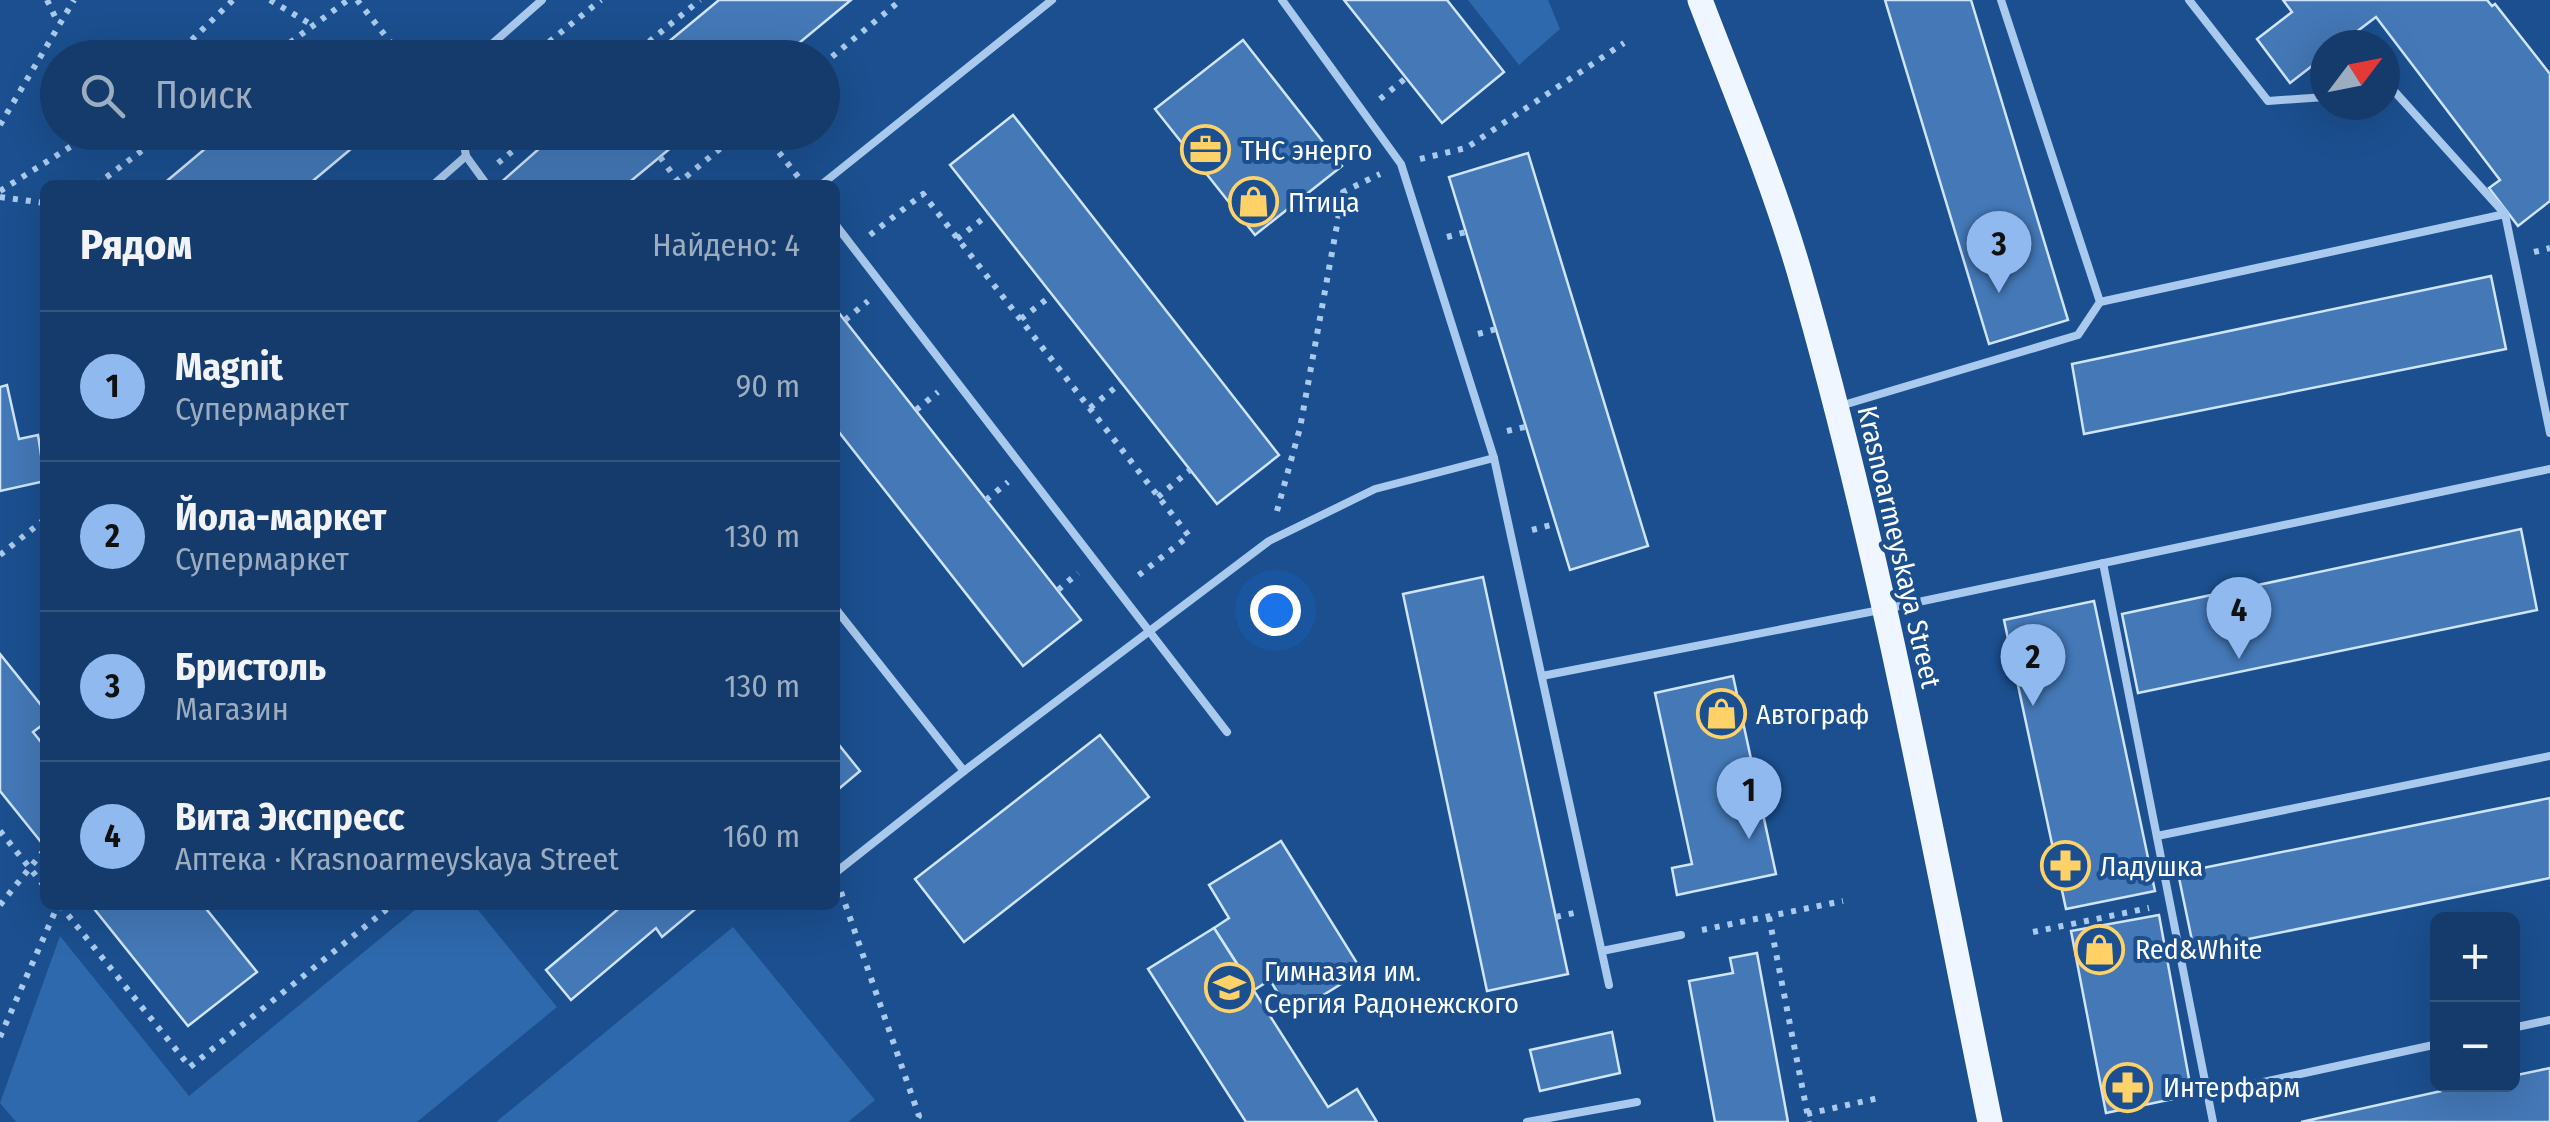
<!DOCTYPE html>
<html lang="ru">
<head>
<meta charset="utf-8">
<style>
  body { margin:0; font-family:"Fira Sans Condensed",sans-serif; background:#1d4271; color:#f1f3f6 }
  .controls { position:absolute; right:30px; bottom:30px; display:grid; overflow:hidden; border-radius:15px; box-shadow:0 10px 40px #0002 }
  .controls button { width:90px; height:90px; display:grid; place-items:center; padding:0; border:0; border-bottom:2px solid #33557e; background:#143b6b; color:#f1f3f6; font:50px sans-serif }
  .compass { position:absolute; left:2310px; top:30px; width:90px; height:90px; border-radius:50%; background:#143b6b; box-shadow:0 10px 40px #0002; rotate:58deg }
  .you { position:absolute; left:1275px; top:610px; width:35px; height:35px; margin:-25px; border:8px solid #fff; border-radius:50%; background:#1a73e8; box-shadow:0 0 0 15px #1a73e833 }
  .badge { display:grid; place-items:center; width:65px; height:65px; border-radius:50%; background:#90b9f0; color:#111; font-size:32px; font-weight:700 }
  .pin { position:absolute; translate:-50% -82px; filter:drop-shadow(0 2px 5px #0008) }
  .pin::after { content:''; position:absolute; top:52px; width:35px; height:30px; background:inherit; clip-path:polygon(0 0,100% 0,50% 100%) }
  .list { margin:0; padding:0; list-style:none }
  h2 { display:flex; justify-content:space-between; align-items:center; height:130px; margin:0; padding:0 40px; font-size:42px }
  h2 small { font-size:32px; font-weight:400; color:#9dadc1 }
  .list li { display:grid; grid-template-columns:65px 1fr auto; gap:30px; align-items:center; box-sizing:border-box; height:150px; padding:0 40px; border-top:2px solid #33557e }
  .list b { display:block; font-size:38px; white-space:nowrap }
  .list p { margin:0; font-size:32px; white-space:nowrap; color:#9dadc1 }
  .list em { font-size:32px; font-style:normal; color:#9dadc1 }
  .icon { flex:none; width:55px; height:55px; fill:none; stroke:currentColor; stroke-width:2; stroke-linecap:round; stroke-linejoin:round }
  .map { position:relative; flex:none; width:2550px; height:1122px; overflow:hidden }
  .search { position:absolute; background:#143b6b; box-shadow:0 10px 40px #0002; left:40px; top:40px; width:800px; height:110px; display:flex; align-items:center; gap:25px; box-sizing:border-box; padding:0 35px; border-radius:55px; color:#9dadc1; font-size:38px }
  .panel { position:absolute; background:#143b6b; box-shadow:0 10px 40px #0002; left:40px; top:180px; width:800px; height:730px; border-radius:15px }
  .map>svg:first-child { display:block }
  .green { fill:#2e69ad }
  .building { fill:#4478b7; stroke:#cfe3fa; stroke-width:2.5 }
  .lines { fill:none; stroke-linecap:round; stroke-linejoin:round }
  .path { stroke:#a9c9ee; stroke-width:6; stroke-dasharray:5 8; stroke-linecap:butt }
  .lane { stroke:#a9c9ee; stroke-width:8 }
  .primary { stroke:#f0f6ff; stroke-width:25 }
  .labels { text-anchor:middle; dominant-baseline:central; stroke-width:8; stroke-linejoin:round; paint-order:stroke }
  .poi-label { font-size:28px; fill:#fff; stroke:#1b4f8f; text-anchor:start }
  .street-label { font-size:28px; fill:#fff; stroke:#1b4f8f }
</style>
</head>
<body>
<div class="map">
<svg width="2550" height="1122" viewBox="0 0 2550 1122">
  <rect width="100%" height="100%" fill="#1b4f8f"/>
  <g class="green">
    <polygon points="1468,0 1548,0 1560,29 1519,65"/>
    <polygon points="421,905 474,905 557,1007 417,1122 16,1122 0,1103 60,936 189,1096"/>
    <polygon points="733,927 875,1100 848,1122 496,1122"/>
  </g>
  <g class="building">
    <polygon points="719,0 851,0 781,58 649,58"/>
    <polygon points="1344,0 1447,0 1504,72 1442,123"/>
    <polygon points="1885,0 1971,0 2068,320 1989,344"/>
    <polygon points="2283,0 2487,0 2492,6 2495,4 2550,74 2550,201 2518,226 2489,188 2500,180 2376,17 2339,45 2325,45 2325,56 2290,83 2257,39 2292,12"/>
    <polygon points="1243,40 1342,166 1255,235 1155,109"/>
    <polygon points="1013,115 1279,455 1217,504 950,165"/>
    <polygon points="225,132 349,132 358,143 308,185 162,185"/>
    <polygon points="558,132 690,132 626,185 498,185"/>
    <polygon points="1528,153 1648,546 1570,570 1449,177"/>
    <polygon points="2491,276 2506,349 2084,434 2072,364"/>
    <polygon points="835,308 1081,620 1023,666 835,427"/>
    <polygon points="7,385 19,439 38,435 45,481 0,491 0,387"/>
    <polygon points="2521,529 2537,610 2138,693 2122,614"/>
    <polygon points="1483,577 1568,974 1487,991 1403,594"/>
    <polygon points="2094,601 2155,891 2066,909 2004,620"/>
    <polygon points="0,654 45,710 45,723 33,732 45,747 45,847 0,791"/>
    <polygon points="1733,676 1776,874 1677,895 1672,868 1692,864 1655,693"/>
    <polygon points="1100,735 1149,797 964,942 915,879"/>
    <polygon points="835,740 860,771 835,792"/>
    <polygon points="2550,798 2550,878 2194,950 2178,873"/>
    <polygon points="1281,841 1362,971 1291,1015 1270,980 1254,990 1214,928 1229,918 1209,885"/>
    <polygon points="91,905 203,905 257,972 188,1026"/>
    <polygon points="623,905 699,906 662,937 656,928 571,1000 546,970"/>
    <polygon points="2159,915 2192,1095 2106,1113 2071,931"/>
    <polygon points="1214,928 1328,1107 1357,1089 1377,1122 1246,1122 1148,969"/>
    <polygon points="1757,953 1788,1122 1715,1122 1689,981 1733,973 1730,958"/>
    <polygon points="1612,1032 1620,1073 1540,1091 1530,1050"/>
    <polygon points="2550,1068 2550,1122 2301,1122 2473,1084 2512,1084 2512,1076"/>
  </g>
  <g class="lines">
    <g class="path">
      <polyline points="47,0 58,23"/>
      <polyline points="270,0 312,25"/>
      <polyline points="357,0 403,58"/>
      <polyline points="173,58 233,0"/>
      <polyline points="269,58 348,0"/>
      <polyline points="529,58 601,0"/>
      <polyline points="629,58 700,0"/>
      <polyline points="822,65 901,0"/>
      <polyline points="1380,99 1406,78"/>
      <polyline points="0,125 74,0"/>
      <polyline points="763,132 799,178"/>
      <polyline points="660,157 680,184"/>
      <polyline points="1420,159 1466,148 1624,43"/>
      <polyline points="498,163 536,132"/>
      <polyline points="96,185 167,132"/>
      <polyline points="676,185 740,132"/>
      <polyline points="0,191 94,132"/>
      <polyline points="0,197 45,203"/>
      <polyline points="870,235 923,194 1189,536 1135,578"/>
      <polyline points="1447,237 1466,232"/>
      <polyline points="957,239 989,214"/>
      <polyline points="2534,252 2550,248"/>
      <polyline points="1021,319 1052,295"/>
      <polyline points="845,320 868,301"/>
      <polyline points="1478,334 1496,329"/>
      <polyline points="1090,408 1121,383"/>
      <polyline points="916,410 938,392"/>
      <polyline points="1507,431 1525,427"/>
      <polyline points="1158,497 1190,470"/>
      <polyline points="986,500 1008,482"/>
      <polyline points="1277,511 1300,428 1343,192 1380,174"/>
      <polyline points="1532,530 1555,524"/>
      <polyline points="0,555 45,519"/>
      <polyline points="1058,590 1078,573"/>
      <polyline points="0,831 45,887"/>
      <polyline points="841,892 919,1116 915,1122"/>
      <polyline points="0,905 45,849"/>
      <polyline points="60,905 190,1067 392,905"/>
      <polyline points="1556,917 1574,913"/>
      <polyline points="1769,917 1809,1122"/>
      <polyline points="1702,930 1843,901"/>
      <polyline points="2033,932 2149,908"/>
      <polyline points="0,1037 58,905"/>
      <polyline points="1807,1114 1883,1097"/>
    </g>
    <g class="lane">
      <polyline points="1282,0 1401,164 1494,458 1609,985"/>
      <polyline points="2189,0 2268,101 2325,97"/>
      <polyline points="476,58 542,0"/>
      <polyline points="2385,93 2395,92 2505,214"/>
      <polyline points="466,156 487,185"/>
      <polyline points="433,185 466,156 462,132"/>
      <polyline points="821,185 1052,0"/>
      <polyline points="835,224 1227,732"/>
      <polyline points="2100,302 2505,214 2550,433"/>
      <polyline points="1840,406 2078,335 2100,302 2001,0"/>
      <polyline points="2103,563 2213,1122"/>
      <polyline points="835,608 964,771"/>
      <polyline points="1542,676 1885,609 2550,469"/>
      <polyline points="2157,836 2550,756"/>
      <polyline points="835,873 964,771 1269,541 1375,489 1494,458"/>
      <polyline points="1602,951 1681,935"/>
      <polyline points="2512,1028 2550,1020"/>
      <polyline points="2208,1094 2438,1044"/>
      <polyline points="1527,1122 1637,1102"/>
    </g>
    <path class="primary" d="M1700,0C1734,89 1772,179 1799,271C1880,550 1932,837 1990,1122"/>
  </g>
  <defs>
    <symbol id="office-ring" viewBox="-11 -11 22 22"><circle r="9.5" fill="#1b4f8f" stroke="#ffd166" stroke-width="1.5"/><path d="M-6-3h4V-5.5h4V-3h4V5H-6ZM-1-4.5V-3h2v-1.5ZM-6 0V1H6V0Z" fill="#ffd166"/></symbol>
    <symbol id="shop-ring" viewBox="-11 -11 22 22"><circle r="9.5" fill="#1b4f8f" stroke="#ffd166" stroke-width="1.5"/><path d="M-5-2.5h2.3a2.7 3.5 0 0 1 5.4 0H5L5.5 6h-11ZM-1.5-2.5h3a1.5 2.3 0 0 0-3 0Z" fill="#ffd166"/></symbol>
    <symbol id="pharmacy-ring" viewBox="-11 -11 22 22"><circle r="9.5" fill="#1b4f8f" stroke="#ffd166" stroke-width="1.5"/><path d="M-2-6h4v4h4v4h-4v4h-4v-4h-4v-4h4Z" fill="#ffd166"/></symbol>
    <symbol id="school-ring" viewBox="-11 -11 22 22"><circle r="9.5" fill="#1b4f8f" stroke="#ffd166" stroke-width="1.5"/><path d="M0-5L7-2L0 1L-7-2ZM-4 1L0 2.5L4 1V4Q0 6-4 4Z" fill="#ffd166"/></symbol>
  </defs>
  <g fill-rule="evenodd">
    <use href="#office-ring" x="1178" y="122" width="55" height="55"/>
    <use href="#shop-ring" x="1226" y="174" width="55" height="55"/>
    <use href="#shop-ring" x="1694" y="686" width="55" height="55"/>
    <use href="#pharmacy-ring" x="2038" y="838" width="55" height="55"/>
    <use href="#shop-ring" x="2072" y="922" width="55" height="55"/>
    <use href="#school-ring" x="1202" y="960" width="55" height="55"/>
    <use href="#pharmacy-ring" x="2100" y="1060" width="55" height="55"/>
  </g>
  <g class="labels">
    <g class="poi-label">
      <text x="1241" y="150">ТНС энерго</text>
      <text x="1288" y="202">Птица</text>
      <text x="1756" y="714">Автограф</text>
      <text x="2100" y="866">Ладушка</text>
      <text x="2135" y="949">Red&amp;White</text>
      <text x="1264" y="971">Гимназия им.<tspan x="1264" dy="32">Сергия Радонежского</tspan></text>
      <text x="2163" y="1087">Интерфарм</text>
    </g>
    <g class="street-label">
      <text transform="translate(1899 547) rotate(77)">Krasnoarmeyskaya Street</text>
    </g>
  </g>
</svg>
<div class="controls">
<button>+</button>
<button>−</button>
</div>
<svg class="compass" viewBox="-18 -18 36 36"><path d="M0-13l5 13h-10z" fill="#e53935"/><path d="M0 13l5-13h-10z" fill="#9dadc1"/></svg>
<div class="you"></div>
<div class="pin badge" style="left:1749px;top:839px">1</div>
<div class="pin badge" style="left:2033px;top:706px">2</div>
<div class="pin badge" style="left:1999px;top:293px">3</div>
<div class="pin badge" style="left:2239px;top:659px">4</div>
<div class="search"><svg class="icon" aria-label="search" viewBox="0 0 24 24"><circle cx="10" cy="10" r="6"/><path d="M15 15l6 6"/></svg>Поиск</div>
<section class="panel">
<h2>Рядом<small>Найдено: 4</small></h2>
<ul class="list">
<li><span class="badge">1</span><div><b>Magnit</b><p>Супермаркет</p></div><em>90 m</em></li>
<li><span class="badge">2</span><div><b>Йола-маркет</b><p>Супермаркет</p></div><em>130 m</em></li>
<li><span class="badge">3</span><div><b>Бристоль</b><p>Магазин</p></div><em>130 m</em></li>
<li><span class="badge">4</span><div><b>Вита Экспресс</b><p>Аптека · Krasnoarmeyskaya Street</p></div><em>160 m</em></li>
</ul>
</section>
</div>
</body>
</html>
